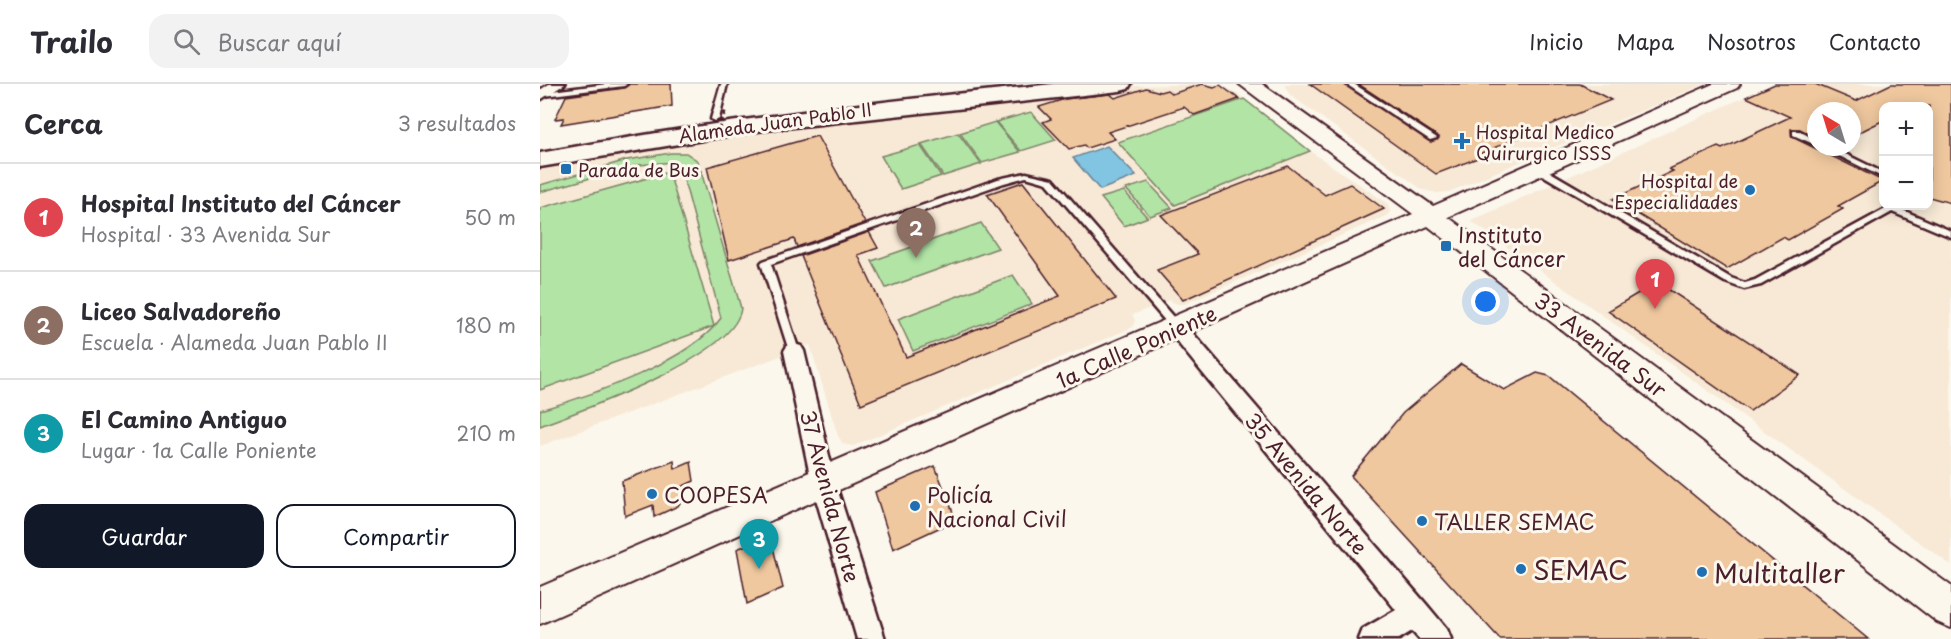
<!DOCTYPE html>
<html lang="es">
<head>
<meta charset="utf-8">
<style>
  body { margin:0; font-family:"Playpen Sans",sans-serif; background:#f2f2f3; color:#2b2b33 }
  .controls { position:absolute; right:18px; top:18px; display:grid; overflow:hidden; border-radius:12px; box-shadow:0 3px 15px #0003 }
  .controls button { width:54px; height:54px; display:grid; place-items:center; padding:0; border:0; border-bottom:2px solid #e1e1e2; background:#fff; color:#2b2b33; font:30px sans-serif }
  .compass { position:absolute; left:1267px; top:18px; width:54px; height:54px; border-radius:50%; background:#fff; box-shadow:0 3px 15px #0003; rotate:322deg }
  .you { position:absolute; left:946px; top:218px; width:21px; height:21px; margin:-15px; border:4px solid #fff; border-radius:50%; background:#1a73e8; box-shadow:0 0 0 9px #1a73e833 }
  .badge { display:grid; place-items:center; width:39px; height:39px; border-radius:50%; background:#111827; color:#fff; font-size:20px; font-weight:700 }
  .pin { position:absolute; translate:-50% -50px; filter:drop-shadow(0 2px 3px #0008) }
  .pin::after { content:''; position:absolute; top:32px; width:21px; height:18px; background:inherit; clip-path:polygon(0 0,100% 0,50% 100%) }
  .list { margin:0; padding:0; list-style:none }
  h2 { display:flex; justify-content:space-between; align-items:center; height:78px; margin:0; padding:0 24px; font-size:26px }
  h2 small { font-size:20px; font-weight:400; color:#7c7c81 }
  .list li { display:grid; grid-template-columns:39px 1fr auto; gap:18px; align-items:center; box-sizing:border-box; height:108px; padding:0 24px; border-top:2px solid #e1e1e2 }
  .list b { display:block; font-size:22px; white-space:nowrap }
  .list p { margin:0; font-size:20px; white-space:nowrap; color:#7c7c81 }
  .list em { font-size:20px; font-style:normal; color:#7c7c81 }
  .actions { display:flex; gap:12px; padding:18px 24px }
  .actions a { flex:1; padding:14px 0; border:2px solid #111827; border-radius:18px; text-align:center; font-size:21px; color:#111827 }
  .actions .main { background:#111827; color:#fff }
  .icon { flex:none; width:33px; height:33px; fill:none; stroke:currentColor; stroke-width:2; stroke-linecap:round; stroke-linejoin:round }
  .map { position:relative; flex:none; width:1411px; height:555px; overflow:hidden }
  header { display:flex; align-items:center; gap:36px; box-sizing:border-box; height:84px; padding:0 30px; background:#fff; border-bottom:2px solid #e1e1e2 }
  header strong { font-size:28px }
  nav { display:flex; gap:33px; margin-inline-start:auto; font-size:21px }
  .search { width:420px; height:54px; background:#f2f2f3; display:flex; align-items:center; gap:15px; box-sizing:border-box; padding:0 21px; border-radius:18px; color:#7c7c81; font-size:22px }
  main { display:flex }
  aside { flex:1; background:#fff }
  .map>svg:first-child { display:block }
  .built { fill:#f7e9d5; fill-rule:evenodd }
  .green { fill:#b1e4a5; stroke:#7e8268; stroke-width:1.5 }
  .water { fill:#81c5e2; stroke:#6b8399; stroke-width:1.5 }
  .building { fill:#efc89f; stroke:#4a1f2b; stroke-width:1.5 }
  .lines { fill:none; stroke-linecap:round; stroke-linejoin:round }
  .lane-casing { stroke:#4a1f2b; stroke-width:5 }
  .street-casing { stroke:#4a1f2b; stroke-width:5 }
  .secondary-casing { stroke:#4a1f2b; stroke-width:4 }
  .primary-casing { stroke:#4a1f2b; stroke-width:5 }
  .lane { fill:#fbf7ec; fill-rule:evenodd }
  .street { fill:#fbf7ec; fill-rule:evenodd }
  .secondary { fill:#fbf7ec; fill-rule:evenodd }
  .primary { fill:#fbf7ec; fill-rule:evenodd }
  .path-bridge { stroke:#4a1f2b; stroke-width:3; stroke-dasharray:4.5 3; stroke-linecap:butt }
  .poi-dot { fill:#1f6fb2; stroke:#fbf7ec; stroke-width:2 }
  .labels { text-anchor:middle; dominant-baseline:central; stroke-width:6; stroke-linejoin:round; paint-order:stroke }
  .far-street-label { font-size:18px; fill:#4a1f2b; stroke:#fbf7ec }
  .far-poi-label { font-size:18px; fill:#4a1f2b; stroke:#fbf7ec; text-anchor:start }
  .poi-label { font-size:21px; fill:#4a1f2b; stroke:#fbf7ec; text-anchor:start }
  .street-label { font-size:21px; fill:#4a1f2b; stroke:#fbf7ec }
  .near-poi-label { font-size:26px; fill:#4a1f2b; stroke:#fbf7ec; text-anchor:start }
</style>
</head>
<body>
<header>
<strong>Trailo</strong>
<div class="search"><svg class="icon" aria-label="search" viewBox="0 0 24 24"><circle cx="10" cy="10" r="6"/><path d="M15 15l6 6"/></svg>Buscar aquí</div>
<nav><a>Inicio</a><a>Mapa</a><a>Nosotros</a><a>Contacto</a></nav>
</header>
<main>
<aside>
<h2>Cerca<small>3 resultados</small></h2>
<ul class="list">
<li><span class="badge" style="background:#e0444e">1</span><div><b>Hospital Instituto del Cáncer</b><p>Hospital · 33 Avenida Sur</p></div><em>50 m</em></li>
<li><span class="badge" style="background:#8d6e63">2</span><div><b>Liceo Salvadoreño</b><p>Escuela · Alameda Juan Pablo II</p></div><em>180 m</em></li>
<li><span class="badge" style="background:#0f9aa8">3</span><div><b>El Camino Antiguo</b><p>Lugar · 1a Calle Poniente</p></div><em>210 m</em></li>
</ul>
<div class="actions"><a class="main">Guardar</a><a>Compartir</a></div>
</aside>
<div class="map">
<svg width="1411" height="555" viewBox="0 0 1411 555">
  <rect width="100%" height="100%" fill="#fbf7ec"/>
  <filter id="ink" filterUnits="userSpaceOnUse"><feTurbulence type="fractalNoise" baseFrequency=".0167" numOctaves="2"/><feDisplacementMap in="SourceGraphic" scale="12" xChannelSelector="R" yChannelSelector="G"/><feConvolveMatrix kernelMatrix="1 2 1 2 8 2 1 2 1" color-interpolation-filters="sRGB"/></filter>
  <g filter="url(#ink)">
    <g class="built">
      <polygon points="676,0 697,9 770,67 848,120 850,128 848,131 645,220 637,220 630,216 592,231 595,236 593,243 313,362 303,360 298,352 270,261 0,362 0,81 174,48 592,2"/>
      <polygon points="744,0 1165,0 909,108 897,109 883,106 750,11"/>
      <path d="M1233,0H1411V481L931,137ZM1344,22H1388V122H1344ZM1276,27H1312V63H1276Z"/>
    </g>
    <g class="green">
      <polygon points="704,15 770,67 635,121 578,58"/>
      <polygon points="491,28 516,56 481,67 456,38"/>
      <polygon points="455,38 480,68 442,79 420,49"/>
      <polygon points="418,49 441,80 403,92 381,60"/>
      <polygon points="380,61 401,92 361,105 341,72"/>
      <path d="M131,69H146L158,77L201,224C196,273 42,326 0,342V326C50,312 151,277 181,234L141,85L134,78L98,81L0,108V101L87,76Z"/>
      <polygon points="129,88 174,242 0,306 0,124"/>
      <polygon points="608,98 632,124 610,132 586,105"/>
      <polygon points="584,107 607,133 608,133 584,142 561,114"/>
      <polygon points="441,139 458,164 346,204 332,177"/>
      <polygon points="473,191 492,220 373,267 358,235"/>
    </g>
    <polygon class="water" points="567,62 596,92 560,106 533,74"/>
    <g class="building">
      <polygon points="89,0 131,0 132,22 21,40 24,34 15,35 26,12 84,4"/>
      <polygon points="662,0 674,3 680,1 699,15 654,31 644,23 568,48 575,55 547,64 544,61 529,65 503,38 511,35 499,23 525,15 570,10 575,14 606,4 620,8 627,6 632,10"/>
      <polygon points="770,0 804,0 891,58 899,53 818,0 1040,0 1071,16 939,70 943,72 896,90"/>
      <polygon points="1235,0 1275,0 1316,17 1351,0 1411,0 1411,119 1389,113 1389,22 1344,22 1344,36 1312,52 1312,27 1276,27 1276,53 1260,45 1251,45 1252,53 1343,97 1298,122 1303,125 1248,156 1243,153 1187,185 1073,115 1133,87 1129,85 1178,63 1182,65 1250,33 1206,13"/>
      <polygon points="277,52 325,139 257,163 254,155 189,176 167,83"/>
      <polygon points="748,82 785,111 810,100 844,125 643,216 617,186 658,170 621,131"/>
      <polygon points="483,98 576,215 321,320 261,172 329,148 338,164 318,171 366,273 520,212 447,110"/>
      <polygon points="1117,198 1260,291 1210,327 1068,227"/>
      <polygon points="921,280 964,306 997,289 1009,292 1328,555 960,555 811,392 863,329"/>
      <polygon points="134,377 135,385 151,378 154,397 141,403 142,416 138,422 114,433 113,421 85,432 82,397"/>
      <polygon points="395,382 416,436 353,465 335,408"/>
      <polygon points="230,451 243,504 207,520 197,465"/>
    </g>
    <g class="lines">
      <defs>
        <g id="lane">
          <polygon points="67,0 87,0 84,2 4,12 0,10 4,8"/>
          <polygon points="181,0 187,0 179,35 175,37 171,35"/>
          <polygon points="806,0 814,0 897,54 890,56"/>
          <polygon points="1253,47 1259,47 1276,56 1276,61 1253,51"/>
          <polygon points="1281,63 1291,63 1344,89 1344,94"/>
          <polygon points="994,82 1000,82 1191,194 1205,199 1215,196 1351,122 1360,122 1358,124 1411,147 1411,153 1352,128 1221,201 1204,205 1185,198 994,86"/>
          <polygon points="486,89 513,95 641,242 642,244 641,246 633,246 507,99 486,93 464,99 231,180 259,267 254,271 250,270 221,179 223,177 458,95"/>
        </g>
        <g id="street">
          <polygon points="9,0 25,0 0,16 0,6"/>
          <polygon points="637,237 644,239 886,520 907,545 911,555 879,555 872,547 859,555 819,555 823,545 856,526 630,249 627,244 630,239"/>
          <polygon points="254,260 261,262 264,267 296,401 345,555 317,555 272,401 244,267 247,262"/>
        </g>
        <polygon id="secondary" points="699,0 722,0 893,122 1173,0 1200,0 1197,4 908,133 1411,502 1411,544 1397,538 888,142 0,540 0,503 873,130"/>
        <path id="primary" d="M513,0H591L588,5L580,7L217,47L0,83V69C170,37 341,17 513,0Z"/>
      </defs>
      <use href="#lane" class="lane-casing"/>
      <use href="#street" class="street-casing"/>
      <use href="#secondary" class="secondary-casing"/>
      <use href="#primary" class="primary-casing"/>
      <use href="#lane" class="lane"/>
      <use href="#street" class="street"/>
      <use href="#secondary" class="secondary"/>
      <use href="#primary" class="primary"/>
      <polyline class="path-bridge" points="176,53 186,25"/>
    </g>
  </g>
  <g class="poi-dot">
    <path d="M919 48h6v6h6v6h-6v6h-6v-6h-6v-6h6z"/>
    <rect x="20" y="79" width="12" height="12" rx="3"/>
    <circle cx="1210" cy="106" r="6"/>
    <rect x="900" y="156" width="12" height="12" rx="3"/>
    <circle cx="112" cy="410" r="6"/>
    <circle cx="375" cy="422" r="6"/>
    <circle cx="882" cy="437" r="6"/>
    <circle cx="981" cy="485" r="6"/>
    <circle cx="1162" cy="488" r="6"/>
  </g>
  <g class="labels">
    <g class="far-street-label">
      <text transform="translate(235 38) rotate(-8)">Alameda Juan Pablo II</text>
    </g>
    <g class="far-poi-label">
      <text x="936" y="47">Hospital Medico<tspan x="936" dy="21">Quirurgico ISSS</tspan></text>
      <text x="38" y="85">Parada de Bus</text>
      <text x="1198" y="96" text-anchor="end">Hospital de<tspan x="1198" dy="21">Especialidades</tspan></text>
    </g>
    <g class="poi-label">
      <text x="918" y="150">Instituto<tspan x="918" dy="24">del Cáncer</tspan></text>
      <text x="124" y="410">COOPESA</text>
      <text x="387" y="410">Policía<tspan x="387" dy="24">Nacional Civil</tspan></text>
      <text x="894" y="437">TALLER SEMAC</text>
    </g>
    <g class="street-label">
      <text transform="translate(1061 260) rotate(37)">33 Avenida Sur</text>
      <text transform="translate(596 262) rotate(-24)">1a Calle Poniente</text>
      <text transform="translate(767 399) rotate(50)">35 Avenida Norte</text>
      <text transform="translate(291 412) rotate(75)">37 Avenida Norte</text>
    </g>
    <g class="near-poi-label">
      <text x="993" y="485">SEMAC</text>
      <text x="1174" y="488">Multitaller</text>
    </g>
  </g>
</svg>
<div class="controls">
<button>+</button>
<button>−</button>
</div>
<svg class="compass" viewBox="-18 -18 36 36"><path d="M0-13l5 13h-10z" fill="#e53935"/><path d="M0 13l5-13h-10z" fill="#7c7c81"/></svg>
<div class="you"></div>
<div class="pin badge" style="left:1115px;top:225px;background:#e0444e">1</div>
<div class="pin badge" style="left:376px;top:174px;background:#8d6e63">2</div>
<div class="pin badge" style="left:219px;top:485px;background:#0f9aa8">3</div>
</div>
</main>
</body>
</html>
